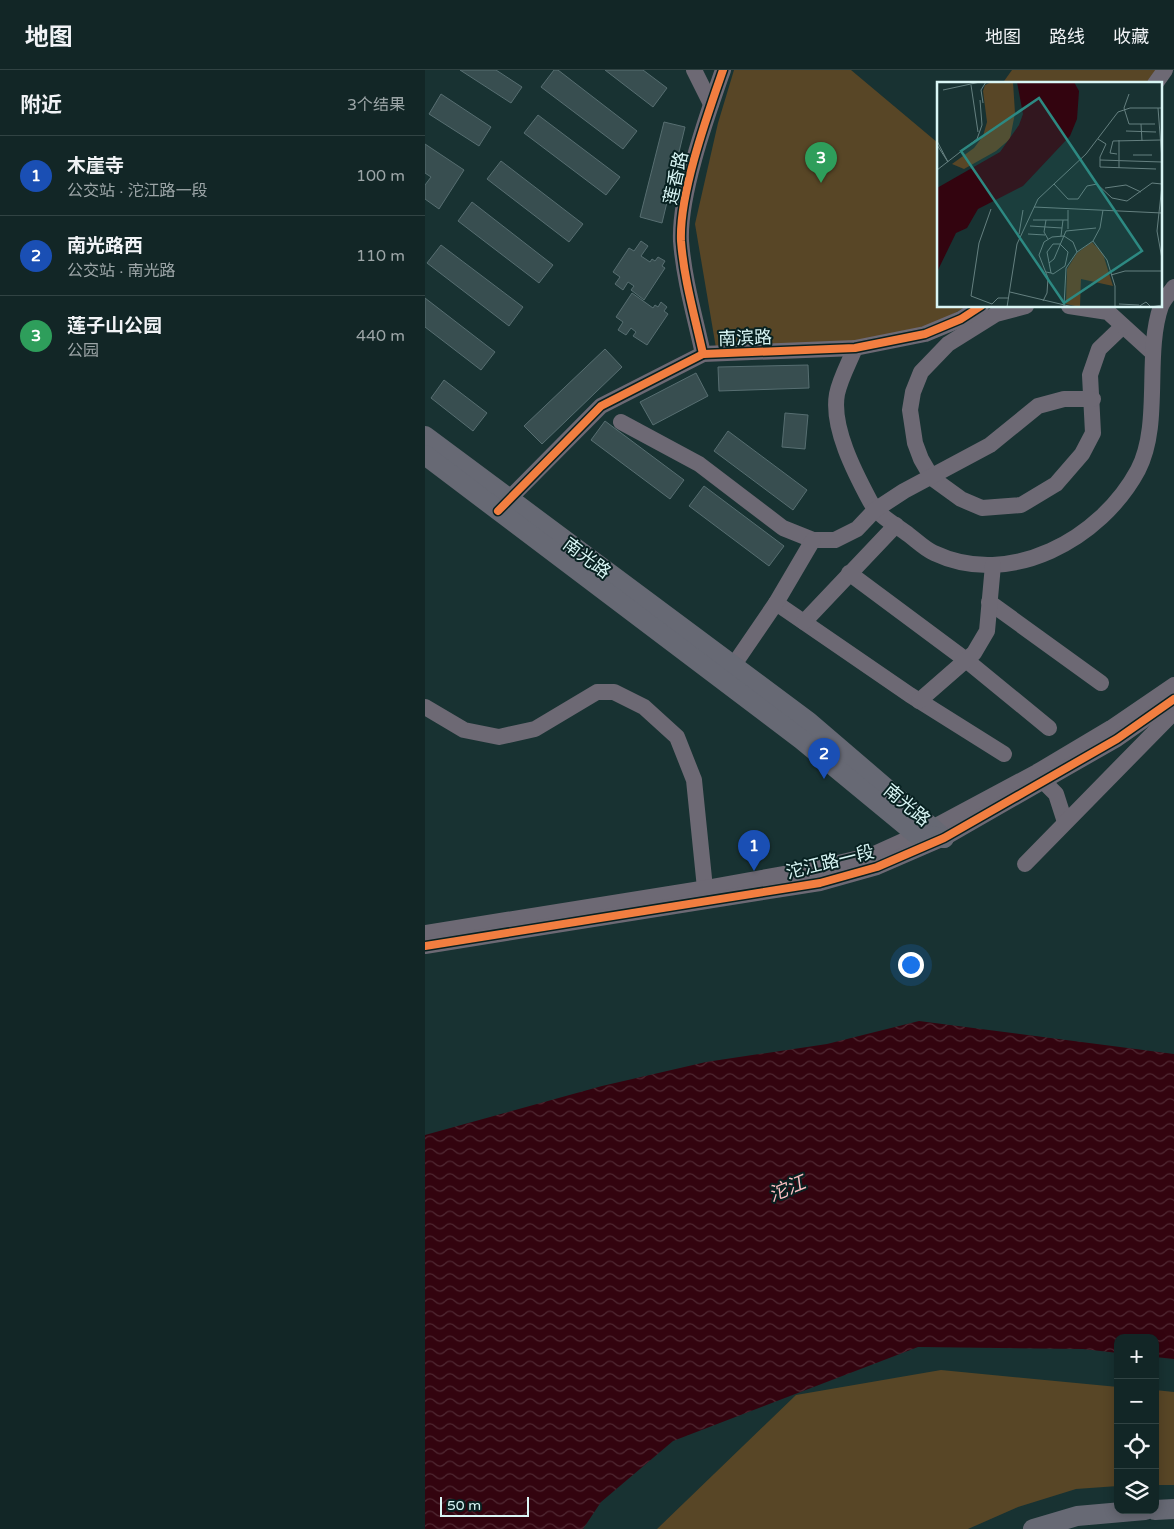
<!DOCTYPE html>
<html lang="zh">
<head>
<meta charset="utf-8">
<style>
  body { margin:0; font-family:"Varela Round","Noto Sans SC",sans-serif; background:#1f3232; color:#f1f3f6 }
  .controls { position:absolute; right:15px; bottom:15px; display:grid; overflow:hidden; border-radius:10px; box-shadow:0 2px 12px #0003 }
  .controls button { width:45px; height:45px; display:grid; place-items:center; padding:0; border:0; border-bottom:1px solid #314343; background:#122626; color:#f1f3f6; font:25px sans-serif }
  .scale { position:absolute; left:15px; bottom:12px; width:89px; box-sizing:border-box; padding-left:5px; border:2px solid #d9f6f5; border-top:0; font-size:14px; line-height:18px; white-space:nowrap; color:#d9f6f5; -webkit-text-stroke:4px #082121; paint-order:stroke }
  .you { position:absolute; left:485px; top:894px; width:18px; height:18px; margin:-12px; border:4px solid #fff; border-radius:50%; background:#1a73e8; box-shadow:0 0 0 8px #1a73e833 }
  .badge { display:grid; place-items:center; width:32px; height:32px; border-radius:50%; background:#b45309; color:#fff; font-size:16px; font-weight:700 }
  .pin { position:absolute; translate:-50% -41px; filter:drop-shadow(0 1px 2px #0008) }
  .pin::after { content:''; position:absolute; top:26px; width:18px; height:15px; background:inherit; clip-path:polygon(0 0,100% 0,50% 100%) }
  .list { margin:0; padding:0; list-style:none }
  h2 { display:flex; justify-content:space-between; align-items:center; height:65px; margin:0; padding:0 20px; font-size:21px }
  h2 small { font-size:16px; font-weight:400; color:#9ca5a7 }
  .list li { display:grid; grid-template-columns:32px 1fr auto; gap:15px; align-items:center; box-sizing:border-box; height:80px; padding:0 20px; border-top:1px solid #314343 }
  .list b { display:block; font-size:19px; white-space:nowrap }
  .list p { margin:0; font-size:16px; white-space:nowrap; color:#9ca5a7 }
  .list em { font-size:16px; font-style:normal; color:#9ca5a7 }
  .icon { flex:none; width:28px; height:28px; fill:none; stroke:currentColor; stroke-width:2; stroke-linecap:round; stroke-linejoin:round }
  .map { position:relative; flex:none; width:749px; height:1459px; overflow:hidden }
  header { display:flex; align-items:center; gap:30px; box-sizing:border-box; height:70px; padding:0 25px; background:#122626; border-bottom:1px solid #314343 }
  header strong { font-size:24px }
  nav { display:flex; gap:28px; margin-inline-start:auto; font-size:18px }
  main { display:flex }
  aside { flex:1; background:#122626 }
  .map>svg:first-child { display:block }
  .park { fill:#584626 }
  .water { fill:url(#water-waves) }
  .building { fill:#384e50; stroke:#576e71 }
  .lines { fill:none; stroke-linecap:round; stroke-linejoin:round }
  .minor { stroke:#6d6974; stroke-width:16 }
  .major { stroke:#676974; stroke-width:20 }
  .cycleway-casing { stroke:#082121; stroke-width:11 }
  .cycleway { stroke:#f27e40; stroke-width:8 }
  .labels { text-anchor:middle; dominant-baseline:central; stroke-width:4; stroke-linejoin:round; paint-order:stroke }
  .street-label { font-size:18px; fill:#d9f6f5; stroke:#082121 }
  .water-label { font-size:19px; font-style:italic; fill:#fcbfc2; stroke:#082121 }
  .inset-road { fill:none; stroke:#658080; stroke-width:1 }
  .view { fill:#2d8982; fill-opacity:0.15; stroke:#2d8982; stroke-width:2.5 }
  .inset-edge { fill:none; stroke:#d9f6f5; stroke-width:2.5 }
</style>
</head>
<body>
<header>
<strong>地图</strong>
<nav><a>地图</a><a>路线</a><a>收藏</a></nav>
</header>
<main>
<aside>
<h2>附近<small>3个结果</small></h2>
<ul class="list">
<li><span class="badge" style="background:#1a4fb4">1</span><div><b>木崖寺</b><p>公交站 · 沱江路一段</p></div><em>100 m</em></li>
<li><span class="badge" style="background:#1a4fb4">2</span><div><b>南光路西</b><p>公交站 · 南光路</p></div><em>110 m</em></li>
<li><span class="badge" style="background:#2e9e5b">3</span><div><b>莲子山公园</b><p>公园</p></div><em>440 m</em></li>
</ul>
</aside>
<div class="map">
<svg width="749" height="1459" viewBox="0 0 749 1459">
  <defs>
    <pattern id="water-waves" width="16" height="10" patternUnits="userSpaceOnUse" patternTransform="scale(1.25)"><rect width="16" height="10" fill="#33040f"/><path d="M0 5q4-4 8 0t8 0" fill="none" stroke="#502933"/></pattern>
  </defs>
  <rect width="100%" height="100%" fill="#183232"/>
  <g class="park">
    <path d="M309,0H426L513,73V236H542C471,281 372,274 291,278L270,154L293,53Z"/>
    <polygon points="587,0 732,0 722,14 577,14"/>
    <polygon points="516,1300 693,1317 693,1416 651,1419 593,1437 543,1459 232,1459 371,1325"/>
    <polygon points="730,1320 749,1322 749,1415 730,1415"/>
  </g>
  <polygon class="water" points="494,951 749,984 749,1289 730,1287 730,1268 693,1268 693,1283 658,1279 493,1277 248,1371 176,1432 158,1459 0,1459 0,1065 177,1016 281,992 402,974"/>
  <g class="building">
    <polygon points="35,0 71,0 97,17 86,33"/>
    <polygon points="129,0 133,0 212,61 198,79 116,17"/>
    <polygon points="180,0 218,0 242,18 228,37"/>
    <polygon points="16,24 66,57 54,76 4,44"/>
    <polygon points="113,45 195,107 181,125 99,63"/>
    <polygon points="239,52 260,57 237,153 215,147"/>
    <polygon points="0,74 39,100 14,139 0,129 0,115 6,107 0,103"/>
    <polygon points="76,91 158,154 144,172 62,109"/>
    <polygon points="47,132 128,195 114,213 33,151"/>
    <polygon points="216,171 223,176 216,186 225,192 227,189 230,191 233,187 240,191 237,196 240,198 219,230 206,220 209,216 203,212 198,220 190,214 195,207 188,202 204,178 209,181"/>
    <polygon points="16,175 98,237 84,256 2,193"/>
    <polygon points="207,223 228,238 230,235 233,237 236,232 242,237 239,241 243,244 222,275 208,266 211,262 206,258 201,265 193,260 198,252 191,247"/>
    <polygon points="0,228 70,282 56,300 0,257"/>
    <polygon points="180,279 197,297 117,374 99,356"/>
    <polygon points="383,295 384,318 294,321 293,297"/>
    <polygon points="271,303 283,326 228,355 215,332"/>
    <polygon points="19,310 62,343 48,361 6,328"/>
    <polygon points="360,343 383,345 380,379 357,377"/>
    <polygon points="180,351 259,410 245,429 166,370"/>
    <polygon points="303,361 382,420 368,440 289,381"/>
    <polygon points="279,416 359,476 344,496 264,436"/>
  </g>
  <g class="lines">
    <g class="minor">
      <polyline points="269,0 286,34"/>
      <polyline points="730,14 740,0"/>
      <polyline points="601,236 571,244 523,274 496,302 488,322 485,340 490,373 496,389 507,408 536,429 557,438 596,435 631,414 657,384 668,363 665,305 674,279 698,256"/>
      <polyline points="644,236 683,242 728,283"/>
      <path d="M430,278C424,293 415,309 412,324C406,357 430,403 445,431C453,446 471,455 484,465C492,471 500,479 509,483C585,519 676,469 713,400C737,354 719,285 736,236C739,229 745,223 749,217"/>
      <path d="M278,284C270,247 259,210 256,171C254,124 282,46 298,0"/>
      <polyline points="196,352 274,394 358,458 388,470 410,470 432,459 450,440 479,421 565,375 613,336 639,329 668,329"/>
      <polyline points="76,437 176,336 278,284 430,278 500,264 536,249 556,236"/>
      <polyline points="424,503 541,590 624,658"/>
      <polyline points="564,532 676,613"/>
      <polyline points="351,533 485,625 579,684"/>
      <polyline points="379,552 471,455"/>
      <polyline points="308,596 351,533 388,470"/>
      <polyline points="494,631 549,583 562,561 568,495"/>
      <polyline points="0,637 39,660 74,667 110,659 172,622 189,622 219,637 252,667 269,710 281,828"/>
      <polyline points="618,711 631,724 640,752"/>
      <polyline points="600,794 749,642"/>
      <polyline points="0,863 282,818 392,798 447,785 509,757 612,702 686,658 749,615"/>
      <polyline points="0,876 395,813 452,797 519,768 692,669 749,629"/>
    </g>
    <g class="major">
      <polyline points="0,366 384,652 519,768"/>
      <polyline points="0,385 377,670 491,764 519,768"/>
      <polyline points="730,1440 749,1439"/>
      <polyline points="608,1459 652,1446 720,1440"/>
    </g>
    <defs>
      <g id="cycleway">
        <path d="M278,284C270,247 259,210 256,171C254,124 282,46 298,0"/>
        <polyline points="73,441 176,336 278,284 430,278 500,264 536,249 556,236"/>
        <polyline points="0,876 395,813 452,797 519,768 692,669 749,629"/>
      </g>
    </defs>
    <use href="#cycleway" class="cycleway-casing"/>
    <use href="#cycleway" class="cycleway"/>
  </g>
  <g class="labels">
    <g class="street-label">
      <text transform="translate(251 108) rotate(-77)">莲香路</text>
      <text transform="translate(320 268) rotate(-2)">南滨路</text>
      <text transform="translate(162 488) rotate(37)">南光路</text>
      <text transform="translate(482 735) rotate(40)">南光路</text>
      <text transform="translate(405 792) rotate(-14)">沱江路一段</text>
    </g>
    <g class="water-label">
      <text transform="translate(362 1119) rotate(-22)">沱江</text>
    </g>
  </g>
  <g transform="translate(512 12)">
    <rect width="225" height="225" fill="#183232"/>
    <path d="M55,0H76L78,31L73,57L59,69L27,87L15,82L37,66L46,54L50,40L46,9L48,3ZM155,160L166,172L176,204L144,197L143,225L129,222L130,187L140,171Z" fill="#584626"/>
    <path d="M80,0H137L142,9L140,37L133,54L86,104L41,127L30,146L19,151L0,190V106L63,70L82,43L86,32Z" fill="#33040f"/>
    <path class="inset-road" d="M34,3L41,50M6,8L43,0M192,12L187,26L192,42H218M46,21L44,8L49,0M221,26L225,78M204,42L205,59M189,49L219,50M161,57L169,62L163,75V85L219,87M0,59L11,80M0,63L11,80M180,72L173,71L176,59L224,58M196,73H215M163,78L225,80M182,86V58M0,88L40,57L45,43L43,18M117,102L131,117H141L150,104L160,102L175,116L190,119L215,101L225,102M225,103L220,149L225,177M168,106L189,103L204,110M97,125L225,131M54,127L42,161L34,214L55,222L61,216H72M131,128V147M96,138H131M109,138L107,150L111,157M93,144L125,146M82,152L86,128M91,152L108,153M124,154L126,138M156,159L170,178L178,204V225M112,181L117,177L129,149L159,146M109,190L114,191L116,192L128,184L131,170L123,162H116L110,170L114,191M174,193L188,189H225M73,210L136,225M106,219L110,211L111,196L102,173L107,160L115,155L127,154L136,160L140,170M182,222L202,223M127,224L129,186L140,170L156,159L163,146L166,128M70,225L80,162L101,117L149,72L181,30L193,26H225M201,225L209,220L214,225L225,223"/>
    <path class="view" d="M102,16L205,169L127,221L24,69Z"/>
    <rect width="225" height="225" class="inset-edge"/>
  </g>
</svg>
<div class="controls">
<button>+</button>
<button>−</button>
<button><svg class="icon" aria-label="locate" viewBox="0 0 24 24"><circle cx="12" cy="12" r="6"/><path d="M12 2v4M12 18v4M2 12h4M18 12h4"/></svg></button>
<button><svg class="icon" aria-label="layers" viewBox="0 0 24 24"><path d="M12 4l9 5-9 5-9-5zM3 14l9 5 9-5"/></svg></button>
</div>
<div class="scale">50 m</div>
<div class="you"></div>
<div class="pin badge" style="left:329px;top:801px;background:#1a4fb4">1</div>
<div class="pin badge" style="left:399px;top:709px;background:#1a4fb4">2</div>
<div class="pin badge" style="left:396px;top:113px;background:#2e9e5b">3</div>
</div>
</main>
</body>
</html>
